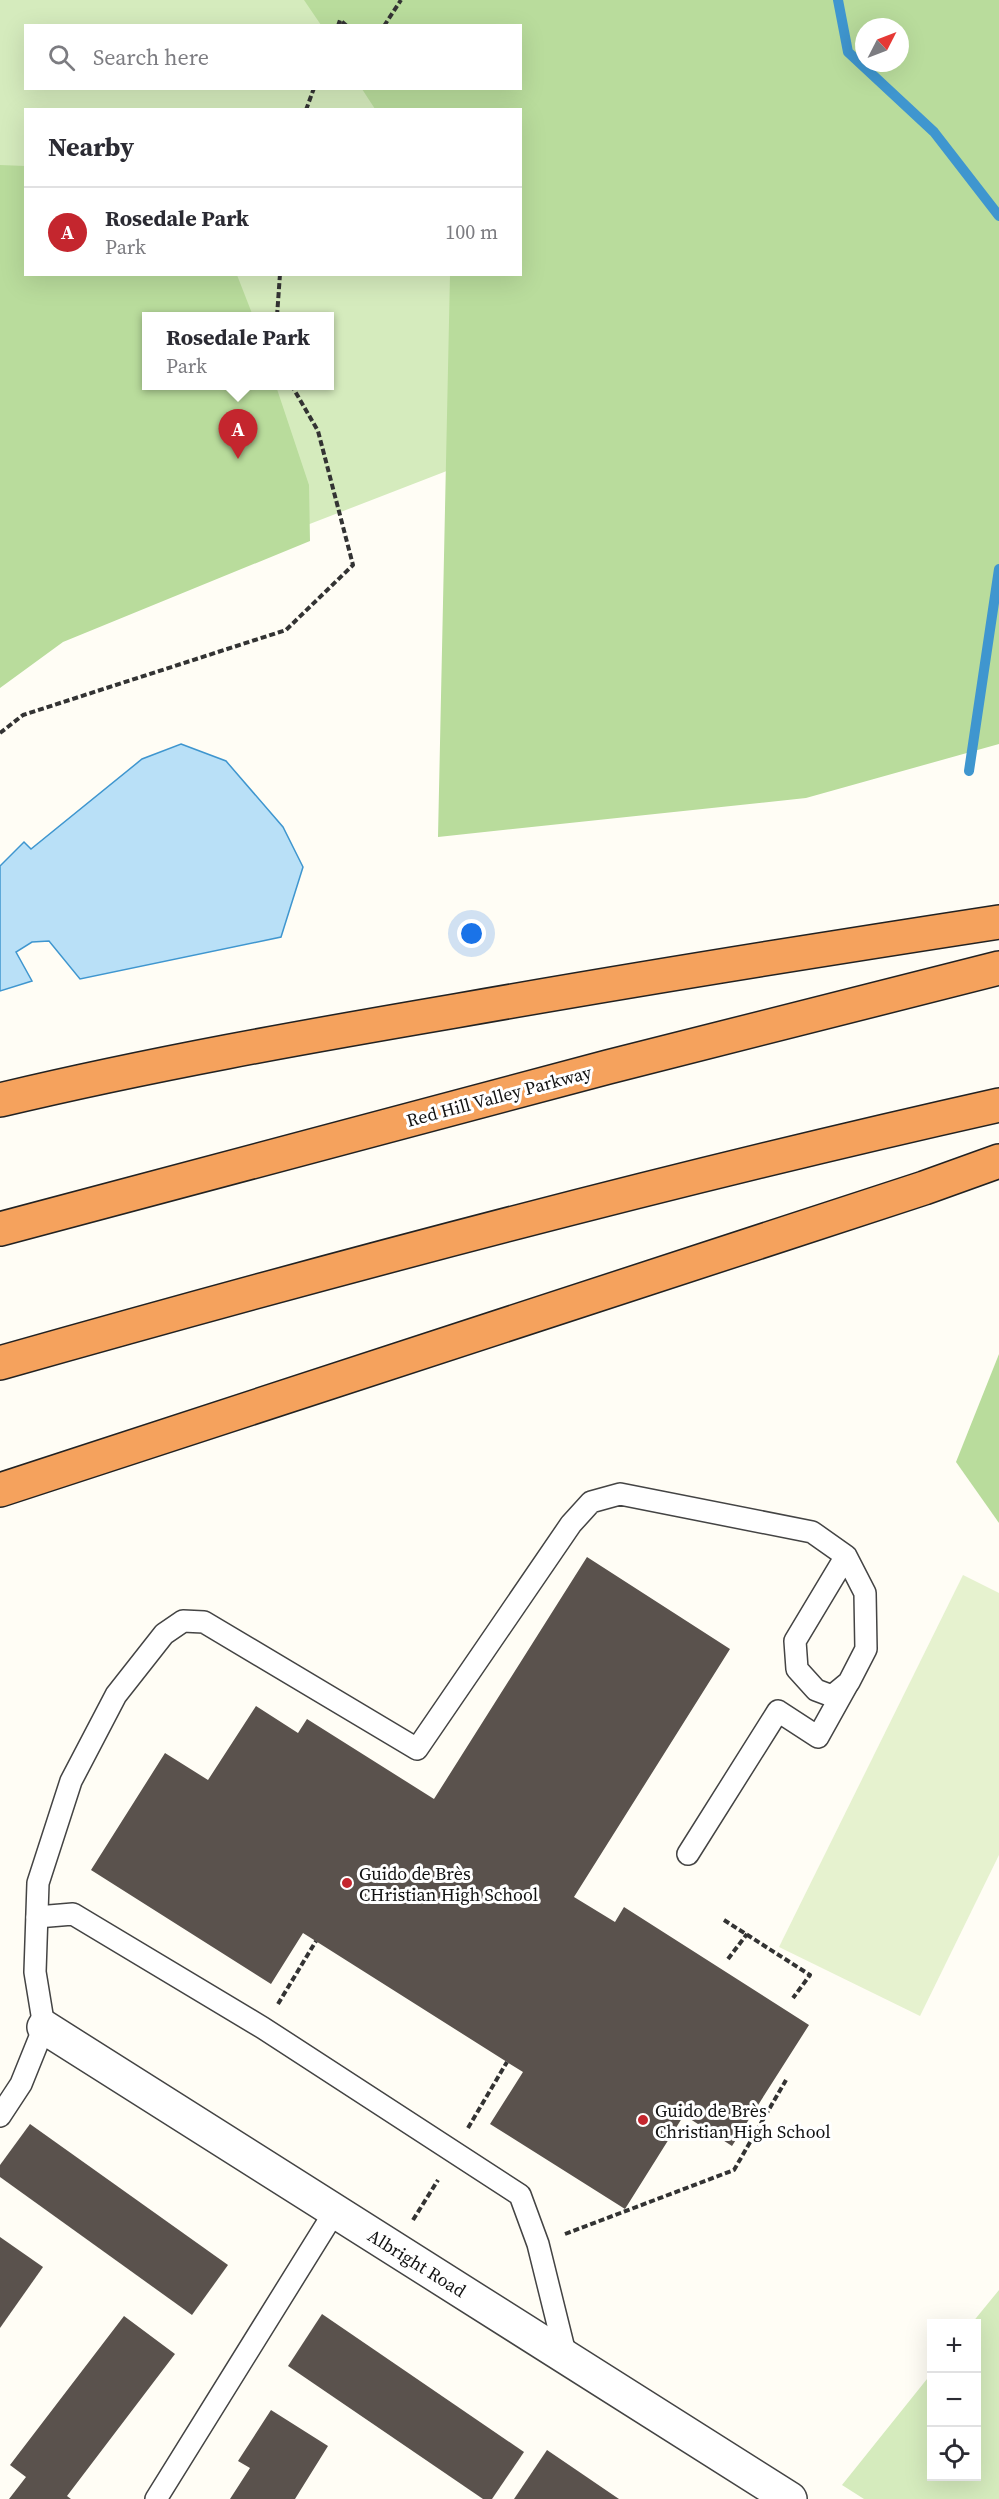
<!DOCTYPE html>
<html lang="en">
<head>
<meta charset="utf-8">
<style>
  body { margin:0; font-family:"Source Serif 4",serif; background:#f2f2f3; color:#2b2b33 }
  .controls { position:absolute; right:18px; bottom:18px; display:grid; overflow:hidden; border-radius:0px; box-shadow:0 6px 24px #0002 }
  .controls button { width:54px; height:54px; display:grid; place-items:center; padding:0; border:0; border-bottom:2px solid #e1e1e2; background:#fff; color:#2b2b33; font:30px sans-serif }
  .compass { position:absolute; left:855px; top:18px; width:54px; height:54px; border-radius:50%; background:#fff; box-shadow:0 6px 24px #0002; rotate:48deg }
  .you { position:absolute; left:472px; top:934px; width:21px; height:21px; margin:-15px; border:4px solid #fff; border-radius:50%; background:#1a73e8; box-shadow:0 0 0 9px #1a73e833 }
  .badge { display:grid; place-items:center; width:39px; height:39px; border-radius:50%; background:#c4262e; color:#fff; font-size:20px; font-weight:700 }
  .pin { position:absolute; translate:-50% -50px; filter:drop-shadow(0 2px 3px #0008) }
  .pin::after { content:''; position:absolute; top:32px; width:21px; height:18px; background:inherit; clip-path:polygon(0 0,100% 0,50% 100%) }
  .popup { position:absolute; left:142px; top:312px; width:192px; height:78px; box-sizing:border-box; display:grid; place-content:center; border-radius:0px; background:#fff; filter:drop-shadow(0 2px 4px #0005); font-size:20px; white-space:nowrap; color:#7c7c81 }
  .popup b { font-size:22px; color:#2b2b33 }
  .popup::after { content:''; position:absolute; left:50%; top:100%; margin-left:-12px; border:12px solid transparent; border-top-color:#fff }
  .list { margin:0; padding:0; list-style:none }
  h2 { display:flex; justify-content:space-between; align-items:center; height:78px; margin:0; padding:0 24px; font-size:26px }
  h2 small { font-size:20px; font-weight:400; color:#7c7c81 }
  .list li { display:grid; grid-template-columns:39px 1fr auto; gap:18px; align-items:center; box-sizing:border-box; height:90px; padding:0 24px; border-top:2px solid #e1e1e2 }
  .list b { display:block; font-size:22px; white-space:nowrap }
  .list p { margin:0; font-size:20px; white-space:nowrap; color:#7c7c81 }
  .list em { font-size:20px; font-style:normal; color:#7c7c81 }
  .icon { flex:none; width:33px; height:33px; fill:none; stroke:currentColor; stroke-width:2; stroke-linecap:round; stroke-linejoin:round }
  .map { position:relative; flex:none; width:999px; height:2499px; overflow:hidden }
  .search { position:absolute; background:#fff; box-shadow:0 6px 24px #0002; left:24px; top:24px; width:498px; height:66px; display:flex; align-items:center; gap:15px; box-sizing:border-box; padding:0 21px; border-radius:0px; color:#7c7c81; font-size:22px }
  .panel { position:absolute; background:#fff; box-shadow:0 6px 24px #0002; left:24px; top:108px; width:498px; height:168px; border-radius:0px }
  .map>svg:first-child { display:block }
  .green { fill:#d5ebbd; fill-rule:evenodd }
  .forest { fill:#b9dc9c; fill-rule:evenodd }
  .pitch { fill:#e6f2cf }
  .water { fill:#b9e0f7; stroke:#3f96cf; stroke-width:1.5 }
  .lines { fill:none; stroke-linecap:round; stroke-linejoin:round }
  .stream { stroke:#3f96cf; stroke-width:10 }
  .building { fill:#5a524d }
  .service-casing { stroke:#444; stroke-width:24 }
  .minor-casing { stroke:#444; stroke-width:36 }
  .motorway-casing { stroke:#222; stroke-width:36 }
  .path { stroke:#333; stroke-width:4; stroke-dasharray:6 3; stroke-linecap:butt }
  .service { stroke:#fff; stroke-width:21 }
  .minor { stroke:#fff; stroke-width:33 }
  .motorway { stroke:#f5a25d; stroke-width:33 }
  .poi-dot { fill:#c4262e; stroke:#fff; stroke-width:2 }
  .labels { text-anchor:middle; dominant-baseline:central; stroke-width:6; stroke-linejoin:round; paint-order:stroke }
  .street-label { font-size:18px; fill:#111; stroke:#fff }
  .poi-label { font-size:18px; fill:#111; stroke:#fff; text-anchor:start }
</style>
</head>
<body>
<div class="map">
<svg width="999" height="2499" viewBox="0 0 999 2499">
  <rect width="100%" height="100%" fill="#fffdf5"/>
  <g class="green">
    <path d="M0,0H999V257L0,644ZM26,26H520V88H26ZM864,27H900V63H864ZM26,110H520V274H26ZM146,316H330V386H146Z"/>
    <polygon points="999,2290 999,2499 864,2499 842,2485 931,2374 932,2476 976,2476 976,2324 972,2323"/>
  </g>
  <g class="forest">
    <path d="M304,0H999V744L806,798L438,837L450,275L520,274V110L375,109L362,89L520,88V26L321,25ZM864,27H900V63H864Z"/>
    <polygon points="0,165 25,166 26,274 237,275 253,316 146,316 146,386 276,386 309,485 310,541 63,642 0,688"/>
    <polygon points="999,1354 999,1523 956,1462"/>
  </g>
  <polygon class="pitch" points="963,1575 999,1593 999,1855 920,2016 779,1947"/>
  <polygon class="water" points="181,744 226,761 283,827 303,867 281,937 80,979 49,941 32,942 16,952 32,981 0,991 0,866 24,842 31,849 142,759"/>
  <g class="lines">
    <g class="stream">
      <polyline points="838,0 848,52 934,132 999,216"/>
      <polyline points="969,771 999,569"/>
    </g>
  </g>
  <g class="building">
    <polygon points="587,1557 730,1649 574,1897 615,1922 624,1907 809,2025 732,2146 684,2115 625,2209 490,2124 523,2072 507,2062 303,1933 271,1984 91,1870 165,1753 208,1780 256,1706 298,1733 307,1719 434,1799"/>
    <polygon points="30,2124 228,2265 192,2315 0,2177 0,2165"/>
    <polygon points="0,2237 43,2267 0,2328"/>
    <polygon points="322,2314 524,2452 492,2499 483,2499 288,2366"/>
    <polygon points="124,2316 175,2354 67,2496 71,2499 9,2499 26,2477 10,2465"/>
    <polygon points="271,2410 328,2446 295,2499 230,2499 250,2468 238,2461"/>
    <polygon points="547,2450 619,2499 514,2499"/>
  </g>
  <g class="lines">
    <defs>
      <g id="service">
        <polyline points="688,1854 778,1711 818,1737 847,1685"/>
        <polyline points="37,1917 73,1914 263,2028 520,2195 538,2244 566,2357"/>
        <polyline points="0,2116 21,2084 44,2027 35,1972 38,1883 71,1781 116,1695 164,1634 183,1621 204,1622 417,1749 571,1524 591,1502 620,1494 812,1532 846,1556 865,1593 866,1649 849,1682 832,1696 816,1690 797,1669 795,1641 846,1556"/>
        <polyline points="156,2499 335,2211"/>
      </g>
      <polyline id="minor" points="44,2027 790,2499"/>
      <g id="motorway">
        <path d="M0,1100C151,1064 303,1037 455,1011C636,979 817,950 999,922"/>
        <polyline points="0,1229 608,1067 999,968"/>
        <path d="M0,1363C331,1269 664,1180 999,1105"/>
        <polyline points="0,1490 924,1188 999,1161"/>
      </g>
    </defs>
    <use href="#service" class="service-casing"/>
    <use href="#minor" class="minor-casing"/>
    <use href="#motorway" class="motorway-casing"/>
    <g class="path">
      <polyline points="338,26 340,20 347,26"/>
      <polyline points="384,26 401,0"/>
      <polyline points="306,110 314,88"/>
      <polyline points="277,316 280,274"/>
      <polyline points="0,733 23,715 286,630 353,565 318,431 292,386"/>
      <polyline points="724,1920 810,1975 793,1998"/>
      <polyline points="728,1959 747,1934"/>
      <polyline points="278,2004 316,1941"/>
      <polyline points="468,2128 507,2062"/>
      <polyline points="413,2220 438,2180"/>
      <polyline points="565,2234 734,2170 786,2080"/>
    </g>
    <use href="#service" class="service"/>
    <use href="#minor" class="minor"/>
    <use href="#motorway" class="motorway"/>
  </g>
  <g class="poi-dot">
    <circle cx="347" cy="1883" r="6"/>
    <circle cx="643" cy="2120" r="6"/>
  </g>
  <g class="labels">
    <g class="street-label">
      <text transform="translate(499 1096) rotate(-15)">Red Hill Valley Parkway</text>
      <text transform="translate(417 2263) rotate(32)">Albright Road</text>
    </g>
    <g class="poi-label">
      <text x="359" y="1873">Guido de Brès<tspan x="359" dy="21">CHristian High School</tspan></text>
      <text x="655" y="2110">Guido de Brès<tspan x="655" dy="21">Christian High School</tspan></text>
    </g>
  </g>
</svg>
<div class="controls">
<button>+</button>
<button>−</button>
<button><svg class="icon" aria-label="locate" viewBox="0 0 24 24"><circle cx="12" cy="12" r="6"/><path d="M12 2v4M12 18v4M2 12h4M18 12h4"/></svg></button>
</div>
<svg class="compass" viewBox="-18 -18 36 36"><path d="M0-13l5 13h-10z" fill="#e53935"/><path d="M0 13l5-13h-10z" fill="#7c7c81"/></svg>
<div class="you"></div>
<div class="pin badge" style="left:238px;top:459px">A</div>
<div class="popup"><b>Rosedale Park</b>Park</div>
<div class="search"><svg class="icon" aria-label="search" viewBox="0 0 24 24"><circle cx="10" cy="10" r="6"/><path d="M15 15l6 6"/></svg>Search here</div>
<section class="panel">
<h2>Nearby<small></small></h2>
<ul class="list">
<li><span class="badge">A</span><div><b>Rosedale Park</b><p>Park</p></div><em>100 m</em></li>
</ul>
</section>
</div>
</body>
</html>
